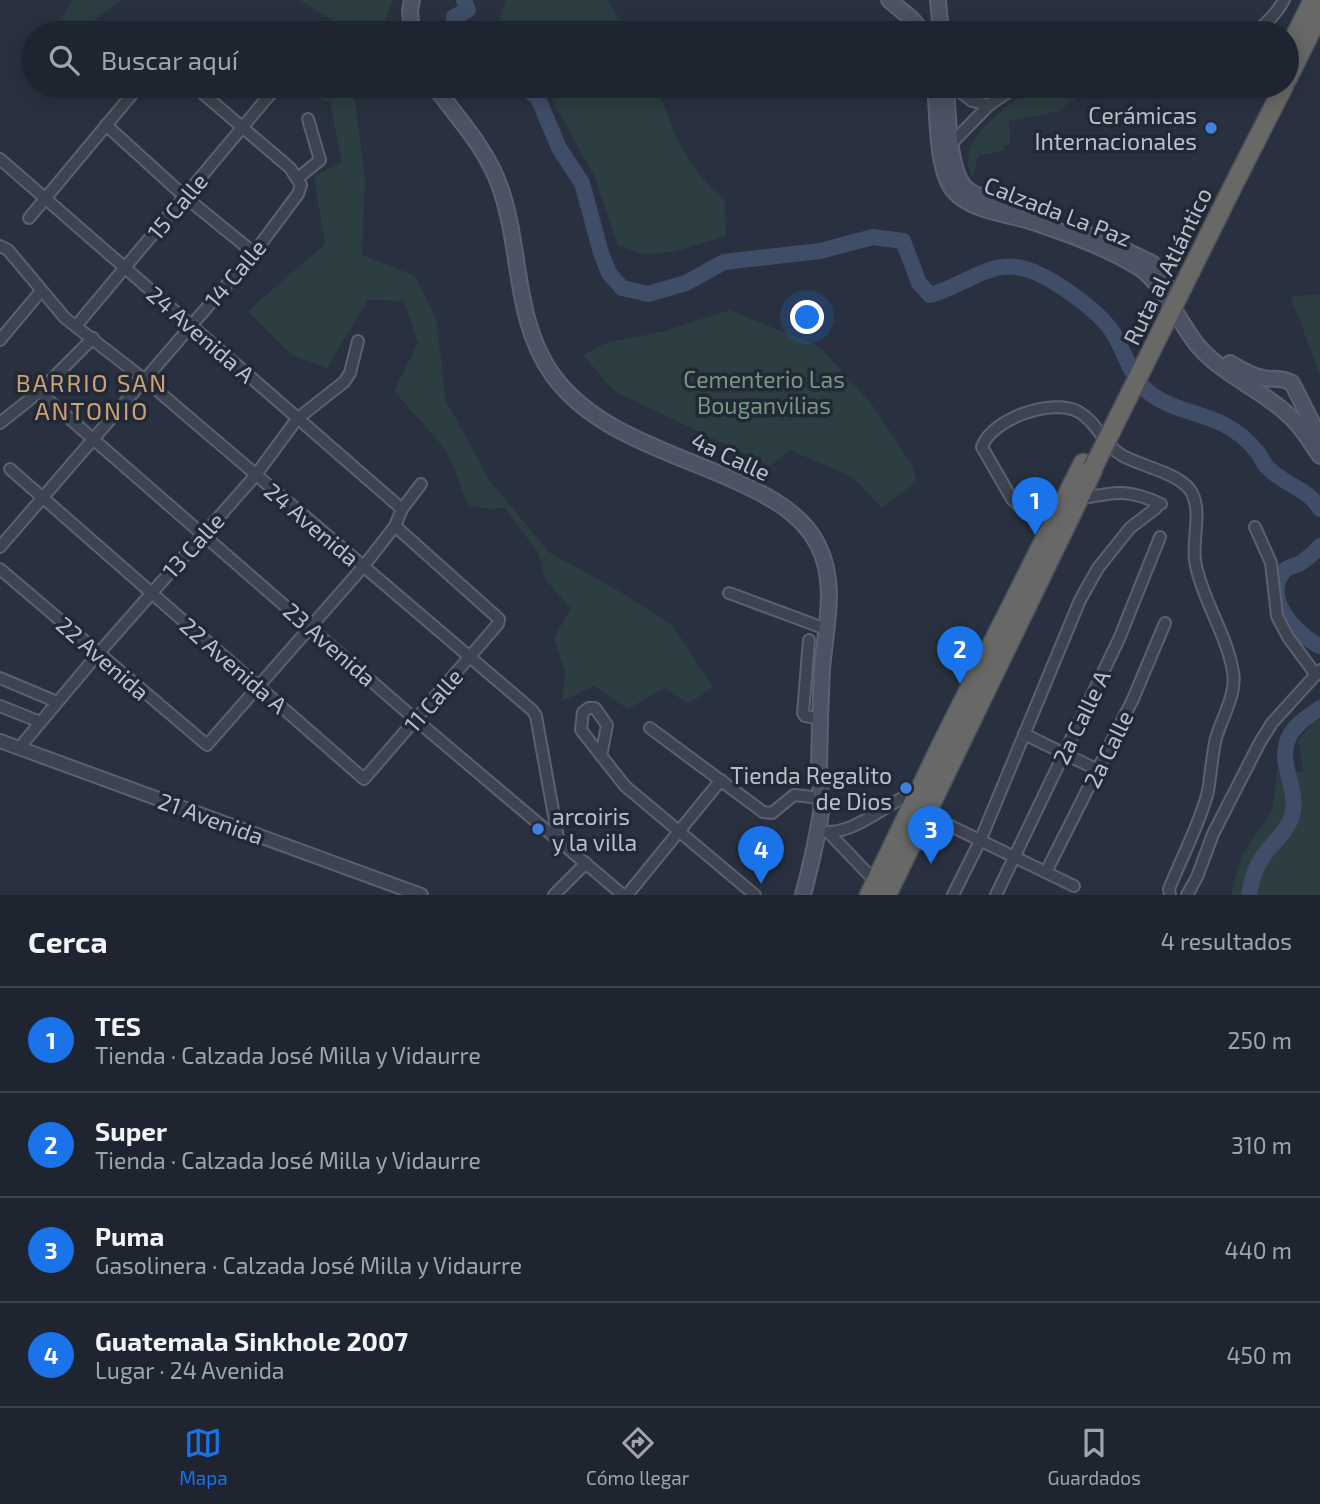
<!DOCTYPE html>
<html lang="es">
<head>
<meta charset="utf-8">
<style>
  body { margin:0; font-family:"Exo 2",sans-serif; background:#2c313c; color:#f1f3f6 }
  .you { position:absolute; left:808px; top:318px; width:24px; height:24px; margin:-18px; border:5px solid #fff; border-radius:50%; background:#1a73e8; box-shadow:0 0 0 10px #1a73e833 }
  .badge { display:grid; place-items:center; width:46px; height:46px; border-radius:50%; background:#1a73e8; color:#fff; font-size:23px; font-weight:700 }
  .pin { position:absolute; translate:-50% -58px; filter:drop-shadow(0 2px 4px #0008) }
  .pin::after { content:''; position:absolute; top:37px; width:24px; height:21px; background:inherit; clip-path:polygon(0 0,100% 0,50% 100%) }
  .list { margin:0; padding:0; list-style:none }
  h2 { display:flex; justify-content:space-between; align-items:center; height:91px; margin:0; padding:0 28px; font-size:30px }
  h2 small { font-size:23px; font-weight:400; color:#a1a5ab }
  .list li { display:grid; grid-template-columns:46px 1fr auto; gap:21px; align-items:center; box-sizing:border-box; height:105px; padding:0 28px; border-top:2px solid #3c424c }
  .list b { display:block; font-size:26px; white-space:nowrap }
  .list p { margin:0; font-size:23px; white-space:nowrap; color:#a1a5ab }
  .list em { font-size:23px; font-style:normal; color:#a1a5ab }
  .icon { flex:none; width:38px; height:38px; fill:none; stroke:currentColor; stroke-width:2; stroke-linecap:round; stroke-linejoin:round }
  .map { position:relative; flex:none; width:1320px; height:895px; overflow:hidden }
  .search { position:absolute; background:#1f2530; box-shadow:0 4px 18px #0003; left:21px; right:21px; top:21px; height:77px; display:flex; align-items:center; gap:18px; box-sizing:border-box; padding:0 24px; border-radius:38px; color:#a1a5ab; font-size:26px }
  .sheet { height:511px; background:#1f2530 }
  nav { display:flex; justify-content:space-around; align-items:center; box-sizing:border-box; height:98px; border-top:2px solid #3c424c; background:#1f2530; font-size:19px; color:#a1a5ab }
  nav a { display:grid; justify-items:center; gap:4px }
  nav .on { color:#1a73e8 }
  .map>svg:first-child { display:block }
  .green { fill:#2c3e42 }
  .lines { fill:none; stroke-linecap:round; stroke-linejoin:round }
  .river { stroke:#404d68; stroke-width:16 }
  .minor-casing { stroke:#5b616e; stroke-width:14 }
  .tertiary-casing { stroke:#5b616e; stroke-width:16 }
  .secondary-casing { stroke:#5b616e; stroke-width:18 }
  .trunk-casing { stroke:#484e5b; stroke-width:21 }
  .minor { stroke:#3d4350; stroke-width:10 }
  .tertiary { stroke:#3d4350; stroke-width:12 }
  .secondary { stroke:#4b5263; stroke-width:14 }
  .trunk { stroke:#686866; stroke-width:18 }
  .trunk-bridge-casing { stroke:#484e5b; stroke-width:21; stroke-linecap:butt }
  .trunk-bridge { stroke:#686866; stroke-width:18 }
  .shop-dot { fill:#3f7fe0; stroke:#222836; stroke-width:2.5 }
  .labels { text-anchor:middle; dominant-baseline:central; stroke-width:7; stroke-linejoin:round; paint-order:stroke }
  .poi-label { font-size:23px; fill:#babfca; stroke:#222836; text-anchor:end }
  .street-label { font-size:23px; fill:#babfca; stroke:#222836 }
  .park-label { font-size:23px; fill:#739980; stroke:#222836 }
  .neighbourhood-label { font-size:24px; letter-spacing:2px; fill:#cda372; stroke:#222836 }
</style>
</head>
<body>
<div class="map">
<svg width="1320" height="895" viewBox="0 0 1320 895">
  <rect width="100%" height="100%" fill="#293140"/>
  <g class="green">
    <polygon points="73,0 121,0 77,33 71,33 55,26"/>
    <polygon points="300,0 392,0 383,29 379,33 318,33 331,20"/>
    <path d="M506,0H607L629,33H505C496,24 501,11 506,0Z"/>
    <polygon points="291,86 353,86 365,177 362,255 415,276 436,318 446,401 490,481 550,553 619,591 673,626 713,687 688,704 665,688 628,709 594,686 562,701 565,672 554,638 571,608 545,579 539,554 505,508 488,509 468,505 447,451 394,391 418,343 404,301 368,300 327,368 293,356 248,311 325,244 314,176 342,163 330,102 293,91"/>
    <path d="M544,86H657C675,133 684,167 725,200L726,236L673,252L641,254L618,245L594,175Z"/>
    <path d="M1036,86H1097C1088,93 1064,104 1060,111L1009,121L1010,144L1004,145V150L978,156L973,179C972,175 968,168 968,163C966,130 1013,103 1036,86Z"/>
    <polygon points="1320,294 1320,375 1291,297"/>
    <polygon points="730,310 820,347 873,406 912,465 917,481 882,508 852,477 790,450 770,466 614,391 583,355 606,343 661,332"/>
    <polygon points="1320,719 1320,895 1231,895 1242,855 1272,811 1277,769 1304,772 1298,740 1313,723"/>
  </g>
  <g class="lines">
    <g class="river">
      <polyline points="455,33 454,17 468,10 464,0"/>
      <path d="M523,86L538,98L559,148L582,183L601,253L609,273L622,288L648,294L686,283L724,262L820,251L873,237L903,241L919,283L930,295C958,288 987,263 1016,267C1044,270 1101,311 1115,336C1127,357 1131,379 1151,394C1172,410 1202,413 1225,425C1238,432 1249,441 1258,453C1261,457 1263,462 1266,466C1282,484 1308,488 1320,509"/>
      <path d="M1320,546C1314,553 1307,559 1299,564C1294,566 1287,567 1284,571C1261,598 1297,635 1320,646"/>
      <path d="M1249,895C1251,881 1256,866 1264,855C1274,841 1286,833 1292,816C1300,789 1276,764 1289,737C1295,724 1309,716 1320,708"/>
    </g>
    <defs>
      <g id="minor">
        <path d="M1252,33C1266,25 1276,14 1284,0"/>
        <polyline points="952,86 972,101 989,105"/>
        <polyline points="106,125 184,196 254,253"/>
        <polyline points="949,146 989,105 1017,86"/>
        <polyline points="0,159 402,509"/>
        <polyline points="298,178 320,160 308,119"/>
        <polyline points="29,218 139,86"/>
        <polyline points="0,246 8,250 65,318 145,380 532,710 536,716 558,838"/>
        <polyline points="76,326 277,86"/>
        <polyline points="0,340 41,291"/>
        <polyline points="39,392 416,720 623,895"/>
        <polyline points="0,423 39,392 93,338"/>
        <polyline points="10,469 364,779 498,624 499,619 395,526"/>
        <path d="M1079,499C1114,492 1127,488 1161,504"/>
        <polyline points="1255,527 1271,563 1277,616 1288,637 1316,675"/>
        <path d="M1048,532L1012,499L982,447C991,419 1053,397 1079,412C1098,423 1104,446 1123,456C1144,467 1182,474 1192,493C1203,516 1190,542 1196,566C1204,603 1227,635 1233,672C1237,694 1222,717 1216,738C1212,755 1211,773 1208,791C1202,819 1180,861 1169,889L1170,895"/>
        <polyline points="0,547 254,253 298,194 301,185 290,168 194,86"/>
        <polyline points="0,569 207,745 363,567 395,526 402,509 421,484"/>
        <polyline points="729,593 826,629"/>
        <polyline points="809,640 803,713 805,716 820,719"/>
        <polyline points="0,678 57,702"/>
        <polyline points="0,706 40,722"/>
        <polyline points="650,728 763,812 772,813 794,795 821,798"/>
        <polyline points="1024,734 1098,770"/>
        <polyline points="19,748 98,654 255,476 297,419 344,382 350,373 358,341"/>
        <polyline points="601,756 607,725 595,708 589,708 583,712 581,730 625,786 755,895"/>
        <polyline points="926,814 1074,886"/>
        <path d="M818,831C848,838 880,809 906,796L915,797"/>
        <polyline points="830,834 876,882"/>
        <polyline points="1046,872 1133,699 1165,623"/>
        <polyline points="554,895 586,863"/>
        <polyline points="627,895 721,780"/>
        <polyline points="953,895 980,841 1080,600 1098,568 1130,528 1156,508"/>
        <polyline points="996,895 1119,639 1160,537"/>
        <polyline points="1187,895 1197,877 1213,834 1259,744 1272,723 1320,670"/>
      </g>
      <polyline id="tertiary" points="0,741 421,895"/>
      <g id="secondary">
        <polyline points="889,0 912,19 924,33"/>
        <polyline points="938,0 941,33"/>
        <polyline points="412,33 410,11 412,0"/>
        <path d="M434,86C457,117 487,149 500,187C522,249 513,318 552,374C591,429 662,449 722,475C758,491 799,508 818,545C838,585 825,628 822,670C821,686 821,702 820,717C820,737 819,756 819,775C820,788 822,800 821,812C817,840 810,868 803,895"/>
        <path d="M935,86C938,112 936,169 953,190C971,212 1010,214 1036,223C1071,235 1107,248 1138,267C1164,283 1179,324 1199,347C1223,374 1257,388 1284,411C1299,423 1309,440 1320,456"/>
        <path d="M946,86C948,111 948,169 965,187C976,198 1000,202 1015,207"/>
        <polyline points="1094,235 1152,263 1177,300"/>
        <path d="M1230,363C1240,369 1251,376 1263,378C1273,380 1282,377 1292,383L1320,438"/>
      </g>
      <g id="trunk">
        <polyline points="1288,50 1313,0"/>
        <polyline points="1287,80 1320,13"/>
        <polyline points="1233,186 1284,86"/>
        <polyline points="869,895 942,743 1083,463"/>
        <polyline points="887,895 1093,470"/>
      </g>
    </defs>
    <use href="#minor" class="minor-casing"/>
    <use href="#tertiary" class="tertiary-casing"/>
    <use href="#secondary" class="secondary-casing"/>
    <use href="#trunk" class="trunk-casing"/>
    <use href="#minor" class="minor"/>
    <use href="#tertiary" class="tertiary"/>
    <use href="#secondary" class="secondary"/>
    <use href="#trunk" class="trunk"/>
    <defs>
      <polyline id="trunk-bridge" points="1093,468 1233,186"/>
    </defs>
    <use href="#trunk-bridge" class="trunk-bridge-casing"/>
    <use href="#trunk-bridge" class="trunk-bridge"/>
  </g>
  <g class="shop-dot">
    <circle cx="1211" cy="128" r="7"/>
    <circle cx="906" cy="788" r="7"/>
    <circle cx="538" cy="829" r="7"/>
  </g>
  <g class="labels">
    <g class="poi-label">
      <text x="1197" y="115">Cerámicas<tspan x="1197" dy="26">Internacionales</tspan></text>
      <text x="892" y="775">Tienda Regalito<tspan x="892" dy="26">de Dios</tspan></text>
      <text x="552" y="816" text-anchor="start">arcoiris<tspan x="552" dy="26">y la villa</tspan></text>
    </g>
    <g class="street-label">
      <text transform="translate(177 206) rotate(-50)">15 Calle</text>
      <text transform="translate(1058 211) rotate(21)">Calzada La Paz</text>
      <text transform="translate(1167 266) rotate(-64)">Ruta al Atlántico</text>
      <text transform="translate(235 273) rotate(-50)">14 Calle</text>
      <text transform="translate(201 334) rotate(41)">24 Avenida A</text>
      <text transform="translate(731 456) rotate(25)">4a Calle</text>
      <text transform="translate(312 524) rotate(40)">24 Avenida</text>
      <text transform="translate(193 545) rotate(-48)">13 Calle</text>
      <text transform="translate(330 644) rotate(41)">23 Avenida</text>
      <text transform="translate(103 658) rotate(41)">22 Avenida</text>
      <text transform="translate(234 665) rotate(41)">22 Avenida A</text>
      <text transform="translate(433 700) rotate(-49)">11 Calle</text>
      <text transform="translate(1081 717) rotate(-64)">2a Calle A</text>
      <text transform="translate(1108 749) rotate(-64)">2a Calle</text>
      <text transform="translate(211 818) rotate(20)">21 Avenida</text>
    </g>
    <g class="park-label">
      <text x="764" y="379">Cementerio Las<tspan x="764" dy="26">Bouganvilias</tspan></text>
    </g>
    <g class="neighbourhood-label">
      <text x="92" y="382">BARRIO SAN<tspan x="92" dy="28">ANTONIO</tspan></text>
    </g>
  </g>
</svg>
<div class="you"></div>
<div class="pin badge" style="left:1035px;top:535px">1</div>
<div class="pin badge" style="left:960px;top:684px">2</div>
<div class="pin badge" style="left:931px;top:864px">3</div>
<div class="pin badge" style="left:761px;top:884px">4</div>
<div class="search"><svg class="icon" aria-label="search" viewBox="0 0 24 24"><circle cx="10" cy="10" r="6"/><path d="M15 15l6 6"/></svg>Buscar aquí</div>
</div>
<section class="sheet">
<h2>Cerca<small>4 resultados</small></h2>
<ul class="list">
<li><span class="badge">1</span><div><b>TES</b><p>Tienda · Calzada José Milla y Vidaurre</p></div><em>250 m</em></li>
<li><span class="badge">2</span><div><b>Super</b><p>Tienda · Calzada José Milla y Vidaurre</p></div><em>310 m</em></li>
<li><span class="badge">3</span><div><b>Puma</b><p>Gasolinera · Calzada José Milla y Vidaurre</p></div><em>440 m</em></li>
<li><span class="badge">4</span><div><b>Guatemala Sinkhole 2007</b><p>Lugar · 24 Avenida</p></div><em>450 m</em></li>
</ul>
</section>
<nav>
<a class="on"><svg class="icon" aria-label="map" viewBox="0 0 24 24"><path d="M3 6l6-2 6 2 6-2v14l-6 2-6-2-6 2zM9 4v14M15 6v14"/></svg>Mapa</a>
<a><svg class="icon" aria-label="directions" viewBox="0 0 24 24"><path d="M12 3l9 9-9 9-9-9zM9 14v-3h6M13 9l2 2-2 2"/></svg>Cómo llegar</a>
<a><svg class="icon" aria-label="saved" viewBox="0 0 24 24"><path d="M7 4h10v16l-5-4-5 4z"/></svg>Guardados</a>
</nav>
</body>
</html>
